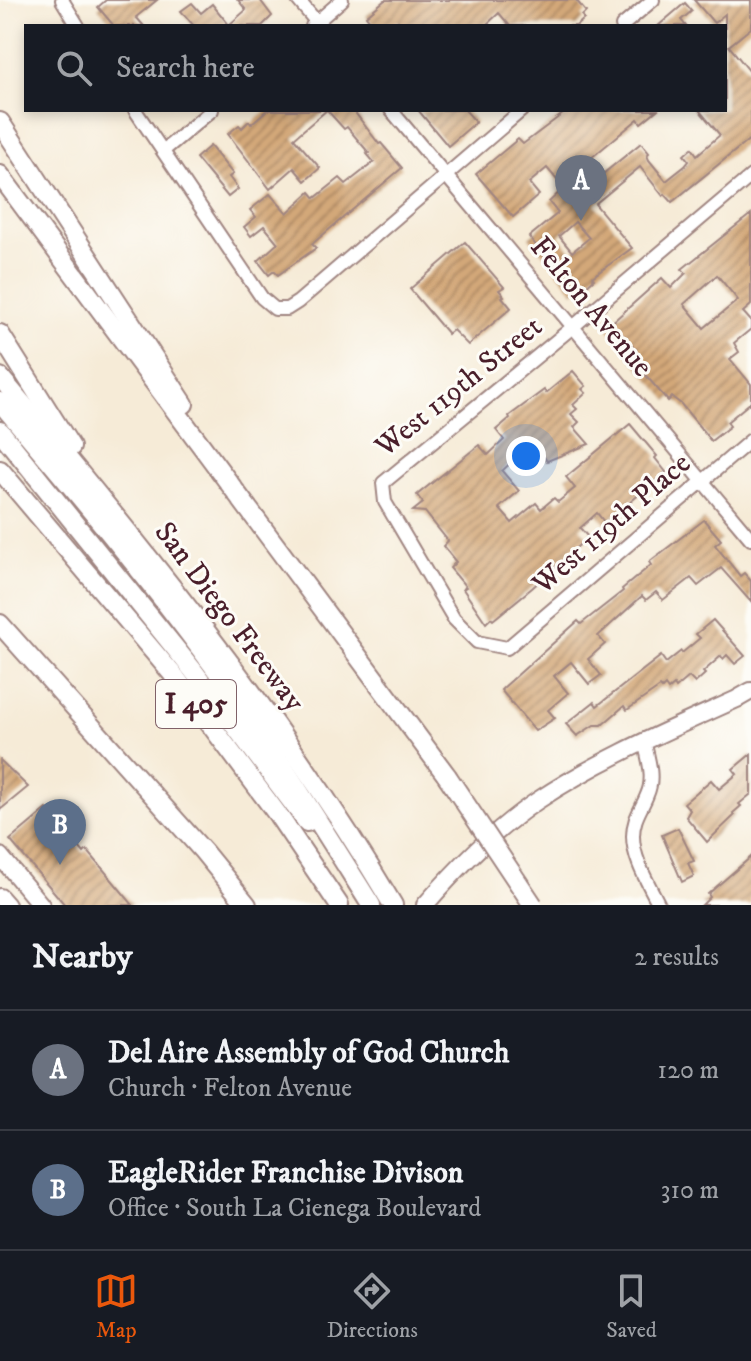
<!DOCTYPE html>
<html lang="en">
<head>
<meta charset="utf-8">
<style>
  body { margin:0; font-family:"IM FELL DW Pica",serif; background:#20242c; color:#f1f3f6 }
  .you { position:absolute; left:526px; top:456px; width:28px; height:28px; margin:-20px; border:6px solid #fff; border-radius:50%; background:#1a73e8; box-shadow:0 0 0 12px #1a73e833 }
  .badge { display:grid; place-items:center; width:52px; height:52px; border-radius:50%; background:#ea580c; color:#fff; font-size:26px; font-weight:700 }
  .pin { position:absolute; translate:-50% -66px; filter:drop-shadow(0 2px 4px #0008) }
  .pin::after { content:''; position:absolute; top:42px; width:28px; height:24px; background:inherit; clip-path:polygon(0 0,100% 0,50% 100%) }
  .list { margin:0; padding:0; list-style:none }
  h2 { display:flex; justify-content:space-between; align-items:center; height:104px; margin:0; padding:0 32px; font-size:34px }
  h2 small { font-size:26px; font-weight:400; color:#9ea1a6 }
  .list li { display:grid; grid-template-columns:52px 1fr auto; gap:24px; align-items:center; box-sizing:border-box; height:120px; padding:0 32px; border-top:2px solid #363941 }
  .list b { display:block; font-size:30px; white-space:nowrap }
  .list p { margin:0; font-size:26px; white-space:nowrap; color:#9ea1a6 }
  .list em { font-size:26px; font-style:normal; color:#9ea1a6 }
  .icon { flex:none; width:44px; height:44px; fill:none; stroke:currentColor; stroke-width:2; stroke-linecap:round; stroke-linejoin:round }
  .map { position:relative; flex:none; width:751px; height:905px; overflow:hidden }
  .search { position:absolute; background:#171b24; box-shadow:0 4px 12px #0003; left:24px; right:24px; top:24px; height:88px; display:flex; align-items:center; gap:20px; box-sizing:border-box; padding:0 28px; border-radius:0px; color:#9ea1a6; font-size:30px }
  .sheet { height:344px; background:#171b24 }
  nav { display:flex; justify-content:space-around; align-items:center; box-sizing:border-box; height:112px; border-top:2px solid #363941; background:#171b24; font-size:22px; color:#9ea1a6 }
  nav a { display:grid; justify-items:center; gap:4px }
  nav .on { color:#ea580c }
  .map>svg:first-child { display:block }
  .building { fill:url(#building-hatch); fill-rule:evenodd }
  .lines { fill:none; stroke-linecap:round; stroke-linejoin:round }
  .minor-casing { stroke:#a08581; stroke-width:16 }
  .major-casing { stroke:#a08581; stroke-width:20 }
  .highway-casing { stroke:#a08581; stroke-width:22 }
  .minor { stroke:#fff; stroke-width:12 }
  .major { stroke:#fff; stroke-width:16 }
  .highway { stroke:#fff; stroke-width:18 }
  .highway-bridge-casing { stroke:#a08581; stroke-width:22; stroke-linecap:butt }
  .highway-bridge { stroke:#fff; stroke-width:18 }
  .labels { text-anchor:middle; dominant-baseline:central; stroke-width:6; stroke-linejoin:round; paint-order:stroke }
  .shield { fill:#fdfcf7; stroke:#806168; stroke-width:2 }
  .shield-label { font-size:28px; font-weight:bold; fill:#4a1f2b }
  .street-label { font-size:30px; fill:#4a1f2b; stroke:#fdfcf7 }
</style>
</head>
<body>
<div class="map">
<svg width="751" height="905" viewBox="0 0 751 905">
  <defs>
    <pattern id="building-hatch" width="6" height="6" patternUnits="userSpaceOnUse" patternTransform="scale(2)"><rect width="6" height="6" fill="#d3a879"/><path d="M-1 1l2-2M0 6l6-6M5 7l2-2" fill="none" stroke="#ad8863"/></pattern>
  </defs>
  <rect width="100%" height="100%" fill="#fdfcf7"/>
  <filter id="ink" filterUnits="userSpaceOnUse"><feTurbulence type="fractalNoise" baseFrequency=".0125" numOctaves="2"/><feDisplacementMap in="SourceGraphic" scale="16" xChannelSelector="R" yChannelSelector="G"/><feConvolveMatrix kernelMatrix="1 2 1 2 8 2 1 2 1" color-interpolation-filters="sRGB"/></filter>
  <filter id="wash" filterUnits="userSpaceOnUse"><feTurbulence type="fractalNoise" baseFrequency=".006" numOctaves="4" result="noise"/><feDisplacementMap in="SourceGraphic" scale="32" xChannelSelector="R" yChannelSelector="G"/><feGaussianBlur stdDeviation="1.8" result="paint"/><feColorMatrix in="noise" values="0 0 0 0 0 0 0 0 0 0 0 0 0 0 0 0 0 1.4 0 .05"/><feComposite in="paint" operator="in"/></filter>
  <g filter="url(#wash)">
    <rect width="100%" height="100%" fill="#f6ebd7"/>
    <g id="blocks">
      <g class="building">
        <polygon points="106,0 157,0 136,17 144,26 114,26 98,7"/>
        <polygon points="238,0 260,0 272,16 262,26 194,26 181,11 192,3 201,13 212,4 229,25 246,10"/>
        <polygon points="385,0 576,0 586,12 582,16 584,19 576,26 510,26 499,13 485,26 402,26 398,21 392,26 374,26 366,16"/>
        <path d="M694,0H751V28L729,46L751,73V138L672,202L665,194L663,196L640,167L595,204L632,248L592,277L594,279L584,288L582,286L574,292L529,237L558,213L549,202L564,188L547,168L529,183L539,195L513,217L476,174L518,139L523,144L568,110H657L641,123L638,119L585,163L598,178L641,143L649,153L647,155L649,160L666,181L685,166L689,161L684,155L692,148L697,155L720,135L699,110H725V14L714,23ZM575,222L589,238L572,252L559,236Z"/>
        <polygon points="685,3 692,11 681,20 686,26 658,26"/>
        <polygon points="267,110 353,110 379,144 381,143 402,168 312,244 316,248 278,275 274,271 269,275 258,261 278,243 264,226 251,236 244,227 256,217 250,210 270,194 287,213 310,192 315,198 340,178 346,184 374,162 367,154 369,153 347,127 344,129 327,110 294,138 320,168 305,181 294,168 270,189 228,134 239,125 242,128 249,121 251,124"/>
        <polygon points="418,110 465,110 476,122 448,146"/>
        <polygon points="210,146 233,174 229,177 238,189 228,197 196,158"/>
        <path d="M751,214V305L743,312L751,321V329L734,343L739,352L730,359L751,384V402L727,422L730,426L711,441L681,404L672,397L668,401L629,356L636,350L622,334L615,340L607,327L662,278L671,288L686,273L682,269ZM717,275L738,300L704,328L684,304Z"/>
        <polygon points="465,242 504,287 499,290 504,296 502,297 511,308 468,345 453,330 448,334 410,289"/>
        <polygon points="573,371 586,386 582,389 586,393 573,405 577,409 571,414 579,422 574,427 589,444 552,459 547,461 544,457 530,469 518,456 502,471 519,491 499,508 512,523 536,503 541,509 554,498 558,502 575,488 566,477 630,424 657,456 655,458 666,472 605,523 597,513 580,528 588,537 532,588 493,620 491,618 486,623 463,589 466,587 450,568 456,562 443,546 448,541 425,512 413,511 423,503 417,495 479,445 488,455 504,440 496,430 510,418 509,416 544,390 546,393"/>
        <polygon points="704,520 721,540 715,545 740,576 744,573 751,581 751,602 721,568 698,586 691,578 663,600 656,592 646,600 642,596 598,636 605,644 588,659 601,675 589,684 571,662 554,676 568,693 548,710 555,718 535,731 501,690 503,688 578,621 581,624 623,591 622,589 651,565 649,562"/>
        <polygon points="713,620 745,656 735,664 727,655 723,659 721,656 703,672 705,674 695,683 689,677 676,688 674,685 668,690 665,686 662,689 660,687 627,710 624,706 602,725 594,725 577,736 566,724 594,702 597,706 661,656 666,663 681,651 682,653 700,638 696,634"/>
        <polygon points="751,754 751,794 739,804 741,806 733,813 735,815 707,842 686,817 690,810 684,803 711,780 719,789 737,774 733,769"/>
        <polygon points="0,760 28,787 0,810"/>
        <polygon points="47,809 84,853 87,850 133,905 65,905 10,840"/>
        <polygon points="678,828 694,861 688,863 694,876 682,882 662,835"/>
        <polygon points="751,857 751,905 702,905 710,897 708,894"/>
      </g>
    </g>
  </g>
  <g filter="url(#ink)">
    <use href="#blocks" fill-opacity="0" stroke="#a08581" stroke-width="2"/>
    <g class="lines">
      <defs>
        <g id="minor">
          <polyline points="62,0 78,26"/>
          <polyline points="298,0 320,26"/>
          <polyline points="312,26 342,0"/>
          <polyline points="622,26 653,0"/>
          <polyline points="135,110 262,298 275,309 287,309 298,302 522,110"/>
          <polyline points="391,110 751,539"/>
          <polyline points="163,151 212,110"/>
          <polyline points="751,176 574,326 383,483 385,502 454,619 477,642 507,648 751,440"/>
          <path d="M644,741C648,758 655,778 647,795C641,810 633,819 633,836C633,860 649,884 659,905"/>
        </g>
        <g id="major">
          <polyline points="0,856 41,905"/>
          <polyline points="0,897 7,905"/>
          <path d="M425,905C458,867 495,829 537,801C600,759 669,730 737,699L751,691"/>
        </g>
        <g id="highway">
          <polyline points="0,122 184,404"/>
          <polyline points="0,175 447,776"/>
          <polyline points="0,334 71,447"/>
          <path d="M0,377C142,546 280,715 393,905"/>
          <path d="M0,402C73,488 147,576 214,667C270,743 320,824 371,905"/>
          <polyline points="0,431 192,669 307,822"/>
          <polyline points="0,470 175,677 278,815 339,905"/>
          <polyline points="0,624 203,851 247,905"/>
        </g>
      </defs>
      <use href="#minor" class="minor-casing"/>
      <use href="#major" class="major-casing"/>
      <use href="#highway" class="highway-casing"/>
      <use href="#minor" class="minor"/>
      <use href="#major" class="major"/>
      <use href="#highway" class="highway"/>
      <defs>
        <polyline id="highway-bridge" points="447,776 533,905"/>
      </defs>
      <use href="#highway-bridge" class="highway-bridge-casing"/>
      <use href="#highway-bridge" class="highway-bridge"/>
    </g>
  </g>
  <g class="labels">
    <rect class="shield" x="156" y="680" width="80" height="48" rx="6"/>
    <g class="shield-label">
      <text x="196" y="704">I 405</text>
    </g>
    <g class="street-label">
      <text transform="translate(591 307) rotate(50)">Felton Avenue</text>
      <text transform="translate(459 387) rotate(-39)">West 119th Street</text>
      <text transform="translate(612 524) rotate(-41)">West 119th Place</text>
      <text transform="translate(229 617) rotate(53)">San Diego Freeway</text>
    </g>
  </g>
</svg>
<div class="you"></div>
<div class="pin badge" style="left:581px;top:221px;background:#6b7280">A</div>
<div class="pin badge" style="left:60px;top:865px;background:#5c6f8a">B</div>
<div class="search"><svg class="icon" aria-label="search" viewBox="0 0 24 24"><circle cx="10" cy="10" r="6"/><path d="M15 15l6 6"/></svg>Search here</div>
</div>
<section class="sheet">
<h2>Nearby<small>2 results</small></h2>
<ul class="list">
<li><span class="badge" style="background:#6b7280">A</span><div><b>Del Aire Assembly of God Church</b><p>Church · Felton Avenue</p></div><em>120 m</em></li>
<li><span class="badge" style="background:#5c6f8a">B</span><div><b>EagleRider Franchise Divison</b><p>Office · South La Cienega Boulevard</p></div><em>310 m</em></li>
</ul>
</section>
<nav>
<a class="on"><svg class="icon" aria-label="map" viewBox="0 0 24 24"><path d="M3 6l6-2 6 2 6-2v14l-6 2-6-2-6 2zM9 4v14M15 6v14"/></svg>Map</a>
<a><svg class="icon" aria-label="directions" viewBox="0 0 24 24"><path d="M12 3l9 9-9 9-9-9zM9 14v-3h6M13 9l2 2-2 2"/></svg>Directions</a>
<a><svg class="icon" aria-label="saved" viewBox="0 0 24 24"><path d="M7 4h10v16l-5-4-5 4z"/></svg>Saved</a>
</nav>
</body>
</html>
